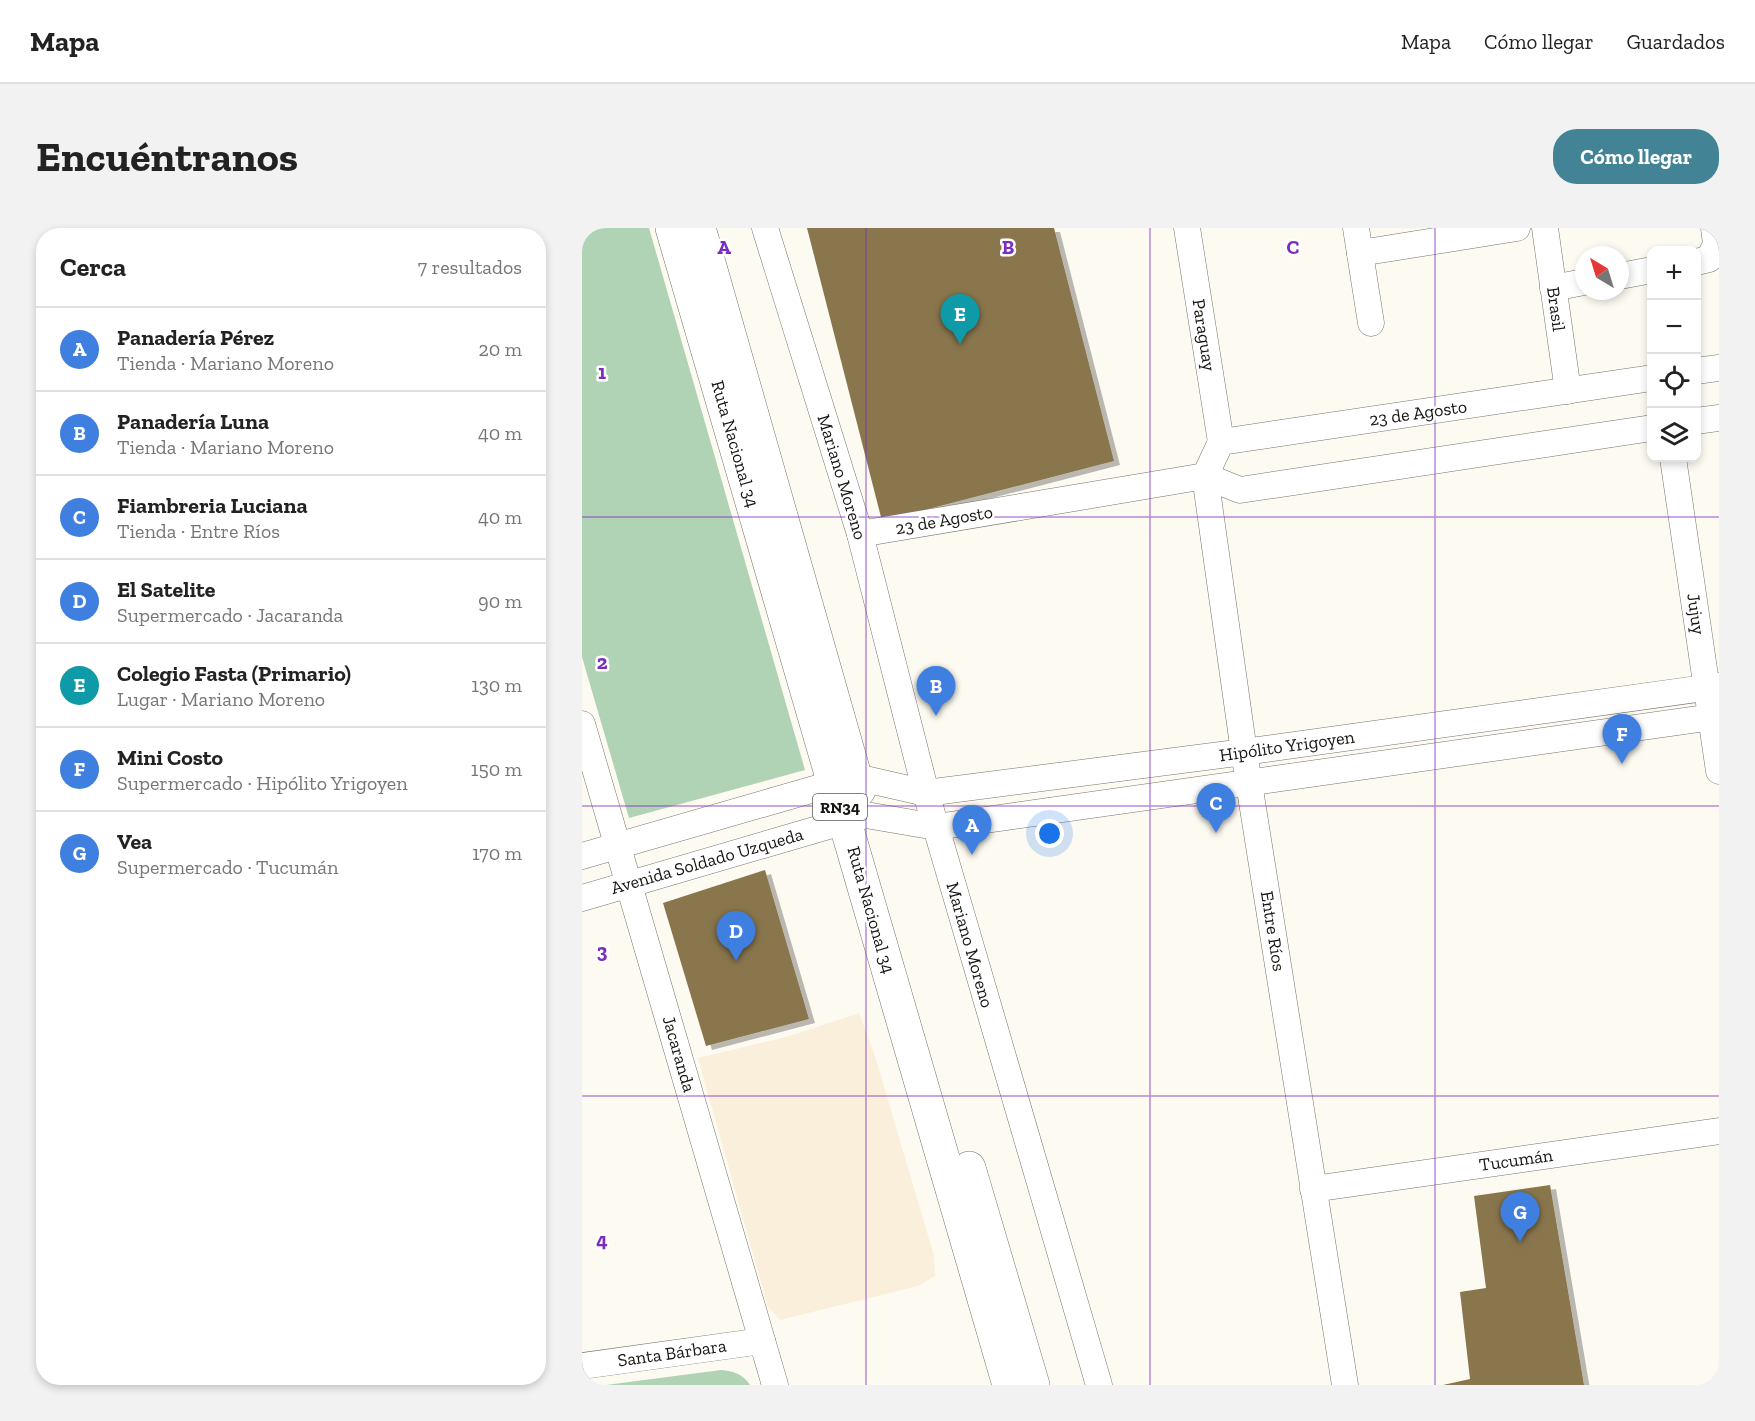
<!DOCTYPE html>
<html lang="es">
<head>
<meta charset="utf-8">
<style>
  body { margin:0; font-family:"Zilla Slab",serif; background:#f2f2f2; color:#222 }
  .controls { position:absolute; right:18px; top:18px; display:grid; overflow:hidden; border-radius:12px; box-shadow:0 3px 9px #0003 }
  .controls button { width:54px; height:54px; display:grid; place-items:center; padding:0; border:0; border-bottom:2px solid #e0e0e0; background:#fff; color:#222; font:30px sans-serif }
  .compass { position:absolute; left:993px; top:18px; width:54px; height:54px; border-radius:50%; background:#fff; box-shadow:0 3px 9px #0003; rotate:322deg }
  .you { position:absolute; left:468px; top:606px; width:21px; height:21px; margin:-15px; border:4px solid #fff; border-radius:50%; background:#1a73e8; box-shadow:0 0 0 9px #1a73e833 }
  .badge { display:grid; place-items:center; width:39px; height:39px; border-radius:50%; background:#428495; color:#fff; font-size:20px; font-weight:700 }
  .pin { position:absolute; translate:-50% -50px; filter:drop-shadow(0 2px 3px #0008) }
  .pin::after { content:''; position:absolute; top:32px; width:21px; height:18px; background:inherit; clip-path:polygon(0 0,100% 0,50% 100%) }
  .list { margin:0; padding:0; list-style:none }
  h2 { display:flex; justify-content:space-between; align-items:center; height:78px; margin:0; padding:0 24px; font-size:26px }
  h2 small { font-size:20px; font-weight:400; color:#767676 }
  .list li { display:grid; grid-template-columns:39px 1fr auto; gap:18px; align-items:center; box-sizing:border-box; height:84px; padding:0 24px; border-top:2px solid #e0e0e0 }
  .list b { display:block; font-size:22px; white-space:nowrap }
  .list p { margin:0; font-size:20px; white-space:nowrap; color:#767676 }
  .list em { font-size:20px; font-style:normal; color:#767676 }
  .icon { flex:none; width:33px; height:33px; fill:none; stroke:currentColor; stroke-width:2; stroke-linecap:round; stroke-linejoin:round }
  .map { position:relative; flex:none; width:1137px; height:1157px; overflow:hidden; border-radius:24px }
  header { display:flex; align-items:center; gap:36px; box-sizing:border-box; height:84px; padding:0 30px; background:#fff; border-bottom:2px solid #e0e0e0 }
  header strong { font-size:28px }
  nav { display:flex; gap:33px; margin-inline-start:auto; font-size:21px }
  .intro { display:flex; align-items:center; justify-content:space-between; box-sizing:border-box; height:144px; padding:0 36px }
  h1 { margin:0; font-size:42px }
  .button { padding:15px 27px; border-radius:24px; background:#428495; color:#fff; font-size:21px; font-weight:700 }
  main { display:flex; gap:36px; padding:0 36px }
  aside { flex:1; background:#fff; border-radius:24px; box-shadow:0 3px 9px #0003 }
  .map>svg:first-child { display:block }
  .industrial { fill:#faefda }
  .green { fill:#afd3b4 }
  .building { fill:#8a764e; filter:url(#shadow) }
  .lines { fill:none; stroke-linecap:round; stroke-linejoin:round }
  .minor-casing { stroke:#77746d; stroke-width:27 }
  .highway-casing { stroke:#77746d; stroke-width:34 }
  .minor { stroke:#fff; stroke-width:26 }
  .highway { stroke:#fff; stroke-width:33 }
  .grid { fill:none; stroke:#7b2cbf; stroke-width:1.5; stroke-opacity:0.55 }
  .labels { text-anchor:middle; dominant-baseline:central; stroke-width:5; stroke-linejoin:round; paint-order:stroke }
  .shield { fill:#fff; stroke:#5c5b59; stroke-width:1.5 }
  .shield-label { font-size:16px; font-weight:bold; fill:#161512 }
  .street-label { font-size:18px; fill:#161512; stroke:#fff }
  .grid-label { font-size:20px; text-anchor:middle; font-weight:bold; fill:#7b2cbf; stroke:#fff; stroke-width:5; stroke-linejoin:round; paint-order:stroke }
</style>
</head>
<body>
<header>
<strong>Mapa</strong>
<nav><a>Mapa</a><a>Cómo llegar</a><a>Guardados</a></nav>
</header>
<div class="intro"><h1>Encuéntranos</h1><a class="button">Cómo llegar</a></div>
<main>
<aside>
<h2>Cerca<small>7 resultados</small></h2>
<ul class="list">
<li><span class="badge" style="background:#3f7fe0">A</span><div><b>Panadería Pérez</b><p>Tienda · Mariano Moreno</p></div><em>20 m</em></li>
<li><span class="badge" style="background:#3f7fe0">B</span><div><b>Panadería Luna</b><p>Tienda · Mariano Moreno</p></div><em>40 m</em></li>
<li><span class="badge" style="background:#3f7fe0">C</span><div><b>Fiambreria Luciana</b><p>Tienda · Entre Ríos</p></div><em>40 m</em></li>
<li><span class="badge" style="background:#3f7fe0">D</span><div><b>El Satelite</b><p>Supermercado · Jacaranda</p></div><em>90 m</em></li>
<li><span class="badge" style="background:#0f9aa8">E</span><div><b>Colegio Fasta (Primario)</b><p>Lugar · Mariano Moreno</p></div><em>130 m</em></li>
<li><span class="badge" style="background:#3f7fe0">F</span><div><b>Mini Costo</b><p>Supermercado · Hipólito Yrigoyen</p></div><em>150 m</em></li>
<li><span class="badge" style="background:#3f7fe0">G</span><div><b>Vea</b><p>Supermercado · Tucumán</p></div><em>170 m</em></li>
</ul>
</aside>
<div class="map">
<svg width="1137" height="1157" viewBox="0 0 1137 1157">
  <defs>
    <filter id="shadow"><feDropShadow dx="6" dy="4" stdDeviation="0" flood-color="#0004"/></filter>
  </defs>
  <rect width="100%" height="100%" fill="#fdfaf2"/>
  <polygon class="industrial" points="277,785 293,828 352,1028 353,1048 336,1058 198,1092 186,1079 116,830 204,809"/>
  <g class="green">
    <polygon points="0,0 67,0 223,542 47,590 0,429"/>
    <path d="M139,1142C151,1143 161,1146 168,1157H24Z"/>
  </g>
  <g class="building">
    <polygon points="225,0 472,0 532,233 300,293"/>
    <polygon points="183,642 227,791 124,818 81,675"/>
    <polygon points="968,957 1002,1157 861,1157 888,1151 878,1064 904,1060 892,968"/>
  </g>
  <g class="lines">
    <defs>
      <g id="minor">
        <polyline points="183,0 278,306 344,565 517,1157"/>
        <polyline points="605,0 639,214"/>
        <polyline points="774,0 789,95"/>
        <polyline points="963,0 986,163"/>
        <polyline points="778,25 935,0"/>
        <polyline points="1114,34 1127,31 1134,16 1132,0"/>
        <polyline points="1038,48 1070,42"/>
        <polyline points="971,60 1002,54"/>
        <polyline points="1114,143 1137,140"/>
        <polyline points="1114,193 1137,190"/>
        <polyline points="1091,230 1137,543"/>
        <polyline points="623,248 662,524 763,1157"/>
        <polyline points="623,248 639,214 1070,150"/>
        <polyline points="278,306 623,248 658,262 1070,200"/>
        <polyline points="0,496 193,1157"/>
        <polyline points="0,628 274,549 344,565 662,524 1137,458"/>
        <polyline points="0,670 284,587 354,599 1137,488"/>
        <polyline points="731,961 1137,903"/>
        <polyline points="0,1138 180,1113"/>
      </g>
      <g id="highway">
        <polyline points="90,0 427,1157"/>
        <polyline points="117,0 277,562"/>
        <polyline points="387,940 451,1157"/>
      </g>
    </defs>
    <use href="#minor" class="minor-casing"/>
    <use href="#highway" class="highway-casing"/>
    <use href="#minor" class="minor"/>
    <use href="#highway" class="highway"/>
  </g>
  <path class="grid" d="M284,0V1157M568,0V1157M853,0V1157M0,289H1137M0,578H1137M0,868H1137"/>
  <g class="labels">
    <rect class="shield" x="231" y="566" width="54" height="26" rx="4.5"/>
    <g class="shield-label">
      <text x="258" y="579">RN34</text>
    </g>
    <g class="street-label">
      <text transform="translate(974 81) rotate(82)">Brasil</text>
      <text transform="translate(622 107) rotate(81)">Paraguay</text>
      <text transform="translate(836 185) rotate(-8)">23 de Agosto</text>
      <text transform="translate(153 216) rotate(74)">Ruta Nacional 34</text>
      <text transform="translate(260 249) rotate(73)">Mariano Moreno</text>
      <text transform="translate(362 292) rotate(-10)">23 de Agosto</text>
      <text transform="translate(1114 386) rotate(82)">Jujuy</text>
      <text transform="translate(705 518) rotate(-8)">Hipólito Yrigoyen</text>
      <text transform="translate(125 633) rotate(-16)">Avenida Soldado Uzqueda</text>
      <text transform="translate(289 682) rotate(74)">Ruta Nacional 34</text>
      <text transform="translate(691 703) rotate(81)">Entre Ríos</text>
      <text transform="translate(388 717) rotate(74)">Mariano Moreno</text>
      <text transform="translate(97 826) rotate(74)">Jacaranda</text>
      <text transform="translate(934 932) rotate(-8)">Tucumán</text>
      <text transform="translate(90 1125) rotate(-8)">Santa Bárbara</text>
    </g>
  </g>
  <g class="grid-label">
    <text x="142" y="26">A</text>
    <text x="426" y="26">B</text>
    <text x="711" y="26">C</text>
    <text x="20" y="151">1</text>
    <text x="20" y="441">2</text>
    <text x="20" y="730">3</text>
    <text x="20" y="1019">4</text>
  </g>
</svg>
<div class="controls">
<button>+</button>
<button>−</button>
<button><svg class="icon" aria-label="locate" viewBox="0 0 24 24"><circle cx="12" cy="12" r="6"/><path d="M12 2v4M12 18v4M2 12h4M18 12h4"/></svg></button>
<button><svg class="icon" aria-label="layers" viewBox="0 0 24 24"><path d="M12 4l9 5-9 5-9-5zM3 14l9 5 9-5"/></svg></button>
</div>
<svg class="compass" viewBox="-18 -18 36 36"><path d="M0-13l5 13h-10z" fill="#e53935"/><path d="M0 13l5-13h-10z" fill="#767676"/></svg>
<div class="you"></div>
<div class="pin badge" style="left:390px;top:627px;background:#3f7fe0">A</div>
<div class="pin badge" style="left:354px;top:488px;background:#3f7fe0">B</div>
<div class="pin badge" style="left:634px;top:605px;background:#3f7fe0">C</div>
<div class="pin badge" style="left:154px;top:733px;background:#3f7fe0">D</div>
<div class="pin badge" style="left:378px;top:116px;background:#0f9aa8">E</div>
<div class="pin badge" style="left:1040px;top:536px;background:#3f7fe0">F</div>
<div class="pin badge" style="left:938px;top:1014px;background:#3f7fe0">G</div>
</div>
</main>
</body>
</html>
